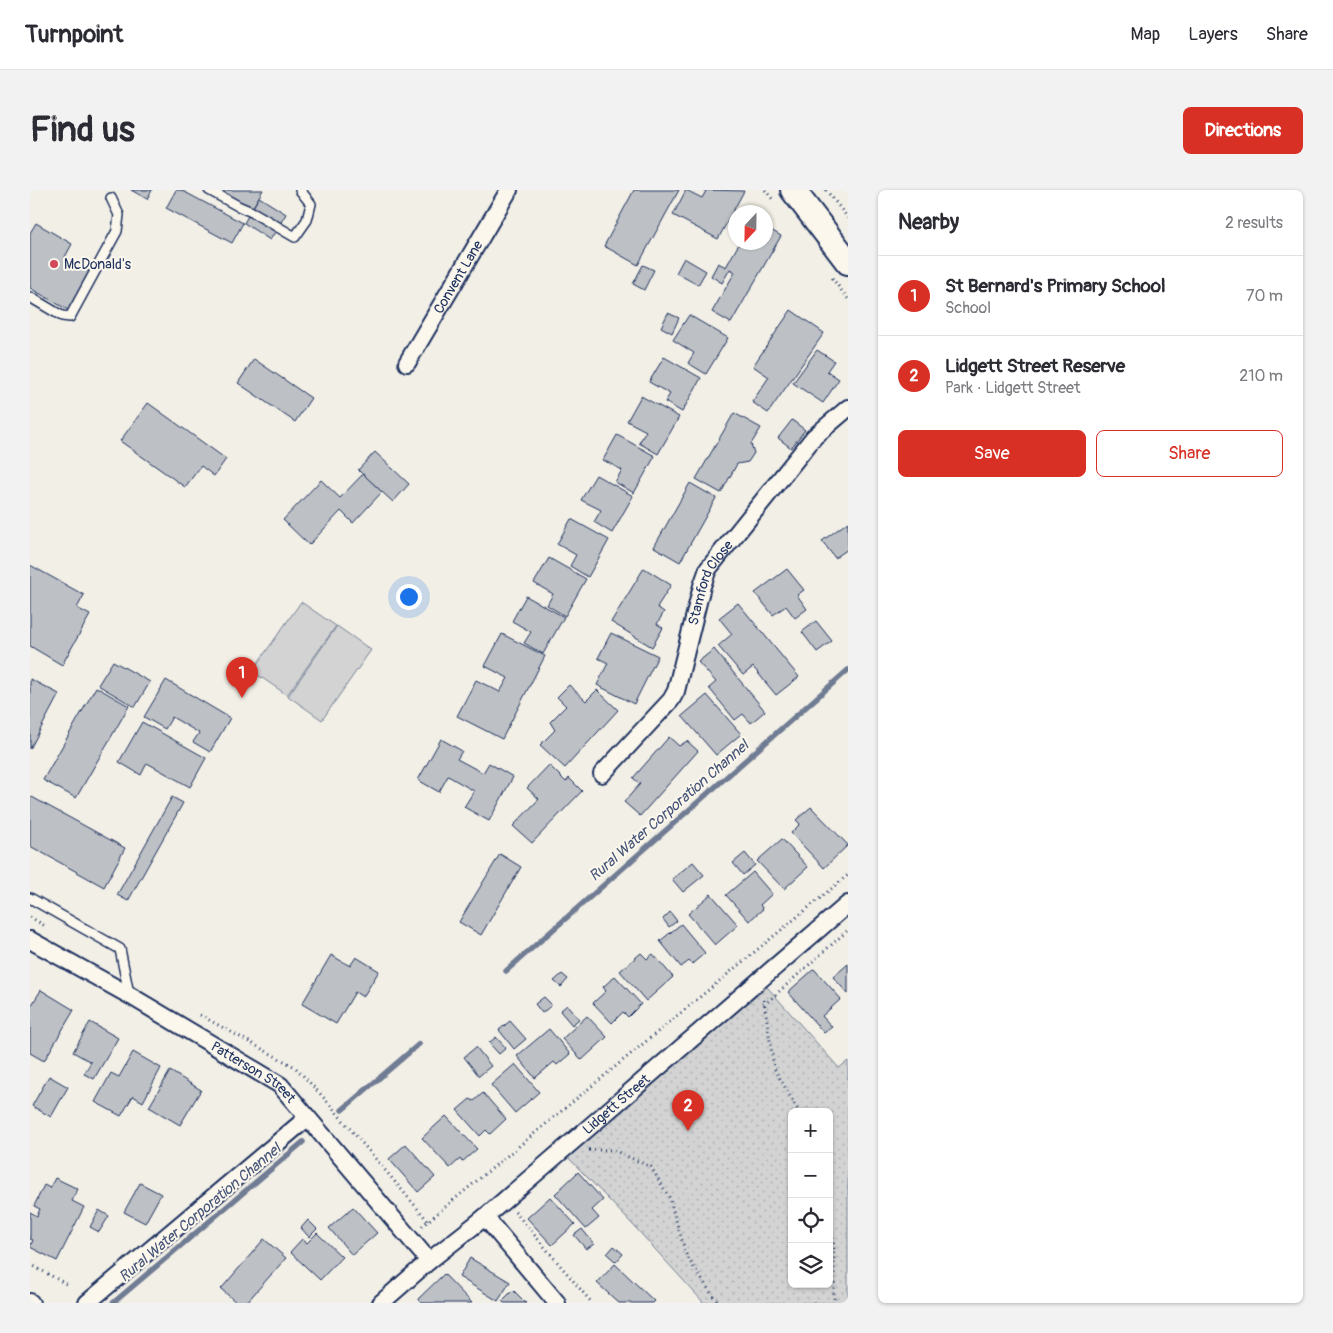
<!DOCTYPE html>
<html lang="en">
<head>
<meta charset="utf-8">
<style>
  body { margin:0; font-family:Pangolin,sans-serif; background:#f2f2f3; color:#2b2b33 }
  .controls { position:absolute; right:15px; bottom:15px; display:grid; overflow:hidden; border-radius:8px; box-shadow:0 1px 4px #0004 }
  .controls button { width:45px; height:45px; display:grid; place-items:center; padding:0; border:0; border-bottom:1px solid #e1e1e2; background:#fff; color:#2b2b33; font:25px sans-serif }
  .compass { position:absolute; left:698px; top:15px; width:45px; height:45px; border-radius:50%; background:#fff; box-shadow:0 1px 4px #0004; rotate:202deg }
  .you { position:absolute; left:378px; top:406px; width:18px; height:18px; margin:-12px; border:4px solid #fff; border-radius:50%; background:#1a73e8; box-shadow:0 0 0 8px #1a73e833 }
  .badge { display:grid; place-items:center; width:32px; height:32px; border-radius:50%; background:#d93025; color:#fff; font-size:16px; font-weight:700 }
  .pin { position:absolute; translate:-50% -41px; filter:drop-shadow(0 1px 2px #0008) }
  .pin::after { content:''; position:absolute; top:26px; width:18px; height:15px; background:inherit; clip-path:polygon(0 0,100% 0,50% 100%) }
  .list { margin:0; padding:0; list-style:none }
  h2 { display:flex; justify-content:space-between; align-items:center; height:65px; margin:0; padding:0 20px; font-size:21px }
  h2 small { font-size:16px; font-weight:400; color:#7c7c81 }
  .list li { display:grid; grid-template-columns:32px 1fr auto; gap:15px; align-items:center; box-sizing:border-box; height:80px; padding:0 20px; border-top:1px solid #e1e1e2 }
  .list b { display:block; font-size:19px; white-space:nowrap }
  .list p { margin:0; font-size:16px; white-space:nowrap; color:#7c7c81 }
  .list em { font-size:16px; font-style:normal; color:#7c7c81 }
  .actions { display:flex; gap:10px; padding:15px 20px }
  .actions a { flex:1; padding:11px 0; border:1px solid #d93025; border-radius:8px; text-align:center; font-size:18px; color:#d93025 }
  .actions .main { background:#d93025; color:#fff }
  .icon { flex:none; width:28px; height:28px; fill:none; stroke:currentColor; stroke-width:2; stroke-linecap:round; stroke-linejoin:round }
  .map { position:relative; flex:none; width:818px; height:1113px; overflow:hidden; border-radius:8px }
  header { display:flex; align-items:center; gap:30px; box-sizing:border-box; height:70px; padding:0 25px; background:#fff; border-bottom:1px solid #e1e1e2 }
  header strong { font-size:24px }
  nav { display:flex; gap:28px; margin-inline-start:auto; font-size:18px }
  .intro { display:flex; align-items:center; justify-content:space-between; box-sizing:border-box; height:120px; padding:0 30px }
  h1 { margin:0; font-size:35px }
  .button { padding:12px 22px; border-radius:8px; background:#d93025; color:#fff; font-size:18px; font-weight:700 }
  main { display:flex; gap:30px; padding:0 30px }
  aside { flex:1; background:#fff; border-radius:8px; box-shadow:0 1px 4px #0004 }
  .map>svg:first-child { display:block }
  .park { fill:url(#park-dots); stroke:#768198; fill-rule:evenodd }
  .pitch { fill:#d2d3d2; stroke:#768198 }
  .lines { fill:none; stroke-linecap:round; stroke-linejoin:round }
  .stream { stroke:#707b93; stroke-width:5.5 }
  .building { fill:#bdc0c4; stroke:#1b2f5e }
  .lane-casing { stroke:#1b2f5e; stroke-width:12 }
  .street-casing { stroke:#1b2f5e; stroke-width:20 }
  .secondary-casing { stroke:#1b2f5e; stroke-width:28 }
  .path { stroke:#1b2f5e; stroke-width:3; stroke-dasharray:1 4; stroke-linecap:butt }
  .lane { stroke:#fbf7ec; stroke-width:9 }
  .street { stroke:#fbf7ec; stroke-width:16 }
  .secondary { stroke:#fbf7ec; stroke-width:24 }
  .poi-dot { fill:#d1495b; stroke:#fbf7ec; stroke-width:2 }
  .labels { text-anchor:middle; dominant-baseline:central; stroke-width:4; stroke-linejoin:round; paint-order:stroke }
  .poi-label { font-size:14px; fill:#1b2f5e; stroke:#fbf7ec; text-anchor:start }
  .street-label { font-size:14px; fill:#1b2f5e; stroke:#fbf7ec }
  .water-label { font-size:15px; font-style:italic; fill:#465579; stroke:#fbf7ec }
</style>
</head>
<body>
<header>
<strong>Turnpoint</strong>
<nav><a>Map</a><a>Layers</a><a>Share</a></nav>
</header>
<div class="intro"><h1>Find us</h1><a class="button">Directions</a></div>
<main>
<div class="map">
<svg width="818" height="1113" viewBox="0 0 818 1113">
  <defs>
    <pattern id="park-dots" width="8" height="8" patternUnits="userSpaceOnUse" patternTransform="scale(1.25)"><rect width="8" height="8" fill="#d2d3d2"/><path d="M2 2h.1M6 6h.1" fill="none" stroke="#b4b5b7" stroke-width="1.8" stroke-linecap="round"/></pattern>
  </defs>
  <rect width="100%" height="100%" fill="#f2efe6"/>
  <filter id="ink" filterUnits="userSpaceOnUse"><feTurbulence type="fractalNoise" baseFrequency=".02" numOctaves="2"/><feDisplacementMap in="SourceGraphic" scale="10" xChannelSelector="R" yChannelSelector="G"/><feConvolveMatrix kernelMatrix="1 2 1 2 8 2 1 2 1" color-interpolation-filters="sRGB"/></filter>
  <g filter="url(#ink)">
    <path class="park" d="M730,789L809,878L818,871V1113H674L603,1035L532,961ZM762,922H799V1094H762Z"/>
    <g class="pitch">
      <polygon points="271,412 306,436 257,505 222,481"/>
      <polygon points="307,436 341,460 292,530 258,506"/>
    </g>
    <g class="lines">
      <g class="stream">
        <polyline points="476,781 818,480"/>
        <polyline points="312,920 389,854"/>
        <polyline points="83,1113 273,952"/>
      </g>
    </g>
    <g class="building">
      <polygon points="101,0 122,0 117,9"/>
      <polygon points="146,0 151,0 213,33 202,53 136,18"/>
      <polygon points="187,0 233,0 221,20"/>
      <polygon points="604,0 649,0 608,75 574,56"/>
      <polygon points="656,0 672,8 676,1 674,0 714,1 688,49 643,25"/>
      <polygon points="229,7 256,24 240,50 214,33"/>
      <polygon points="6,33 42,54 35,67 60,82 38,120 0,98 0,43"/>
      <polygon points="736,37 751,46 701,133 682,122 705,82 700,79 692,93 681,86 688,73 696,77 710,52 736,52"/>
      <polygon points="654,68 676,81 668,95 646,83"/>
      <polygon points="613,75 624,80 614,100 603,94"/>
      <polygon points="761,120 794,143 738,223 722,212 739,187 723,176"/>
      <polygon points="638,123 649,128 642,143 631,137"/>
      <polygon points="659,125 698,148 676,184 658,173 664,163 643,150"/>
      <polygon points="787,160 804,171 797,181 809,189 793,213 763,193"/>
      <polygon points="634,167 671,188 652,222 635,212 640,204 619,192"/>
      <polygon points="224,169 281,208 265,232 208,193"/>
      <polygon points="611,206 649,227 628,264 609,253 616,241 597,231"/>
      <polygon points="118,213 196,269 184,286 171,276 155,297 90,251"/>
      <polygon points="704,223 731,238 721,254 724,263 718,272 707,274 691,303 666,289"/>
      <polygon points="762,230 775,240 761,258 748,248"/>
      <polygon points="587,245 625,266 604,303 585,292 592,280 573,270"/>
      <polygon points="345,262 379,294 363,312 328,280"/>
      <polygon points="333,284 352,302 323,333 311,321 279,355 253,330 291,290 310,308"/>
      <polygon points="566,285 603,306 582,343 564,332 571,320 551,310"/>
      <polygon points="660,293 686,308 650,372 624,357"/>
      <polygon points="541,329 579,350 558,387 540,376 546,365 527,354"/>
      <polygon points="818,332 818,359 805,368 792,351"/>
      <polygon points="519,368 556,389 535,426 517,415 523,404 504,393"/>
      <polygon points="0,375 54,405 47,418 60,425 32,475 0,456"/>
      <polygon points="614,378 641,395 627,417 634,422 627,434 633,438 622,457 581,432"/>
      <polygon points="757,379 774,400 767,405 777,419 765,428 756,416 743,425 725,403"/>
      <polygon points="496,406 534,427 513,464 494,453 501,442 482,431"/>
      <polygon points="708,413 769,487 746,505 723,477 713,485 688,456 702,444 689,428"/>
      <polygon points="786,431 802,451 787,462 772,442"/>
      <polygon points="581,443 628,466 604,514 567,495 578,473 568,468"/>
      <polygon points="472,444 515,466 472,549 427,526 446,490 470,502 478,488 455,476"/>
      <polygon points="684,459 735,521 721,533 713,524 705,530 679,498 686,492 668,472"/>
      <polygon points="83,471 120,492 105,517 68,495"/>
      <polygon points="0,489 29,504 0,559"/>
      <polygon points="136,490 200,528 180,562 163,552 169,543 142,527 135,539 114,527"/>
      <polygon points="539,495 556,511 567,500 588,520 535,578 510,555 525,540 520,532 536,516 527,507"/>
      <polygon points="66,497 99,516 46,608 13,590"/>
      <polygon points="677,505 711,544 686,565 652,526"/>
      <polygon points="112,532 176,568 160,597 117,573 111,585 89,572"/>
      <polygon points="639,547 649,556 657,551 668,561 610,626 594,612 610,594 603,588"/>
      <polygon points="411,549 432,561 427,569 453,583 459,573 483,587 459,631 434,617 444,601 418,586 409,602 388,590"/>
      <polygon points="519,575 536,592 539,588 552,601 502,653 483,636 509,609 497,598"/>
      <polygon points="0,606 95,658 74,697 0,656"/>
      <polygon points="142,607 153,613 98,711 87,705"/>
      <polygon points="781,617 818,655 794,678 761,643 770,634 766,630"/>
      <polygon points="752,649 778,677 754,699 727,671"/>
      <polygon points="715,663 725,675 713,685 703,673"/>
      <polygon points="470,664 491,677 451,745 429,732"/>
      <polygon points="663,672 674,685 653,702 642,689"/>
      <polygon points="723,682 742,704 730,715 733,719 719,731 696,705"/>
      <polygon points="681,704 708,735 685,755 658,724"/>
      <polygon points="640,722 647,731 639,737 633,729"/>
      <polygon points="651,734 675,763 662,774 659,771 651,777 630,751"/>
      <polygon points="611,763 617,769 623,764 643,787 616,811 590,781"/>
      <polygon points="301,765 320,776 326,767 349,781 333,807 325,802 306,834 272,814"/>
      <polygon points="818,774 818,804 803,787"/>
      <polygon points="784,779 811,809 792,826 802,837 794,843 758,802"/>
      <polygon points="532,784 538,789 531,797 524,791"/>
      <polygon points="585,786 611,814 598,827 593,822 582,833 563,813 576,801 573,797"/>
      <polygon points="11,800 44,820 14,871 0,863 0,818"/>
      <polygon points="514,807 522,815 512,823 505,814"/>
      <polygon points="537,815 549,829 542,835 530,821"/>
      <polygon points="557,826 577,847 552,870 532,849"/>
      <polygon points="480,831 496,849 484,859 469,840"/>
      <polygon points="60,832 88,848 64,889 54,884 61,872 43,862"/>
      <polygon points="519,839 540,864 527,875 524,872 505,888 487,866"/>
      <polygon points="466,847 476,858 469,864 459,853"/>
      <polygon points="446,857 461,876 449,886 434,867"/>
      <polygon points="103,862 131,878 113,912 103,906 91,926 65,912 81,883 89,887"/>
      <polygon points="485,874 509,902 485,923 461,895"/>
      <polygon points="140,881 171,900 150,935 119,917"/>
      <polygon points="19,886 38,897 21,927 2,916"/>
      <polygon points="453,903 476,929 460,944 456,940 450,946 427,920 440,909 444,911"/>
      <polygon points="416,926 447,959 432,972 430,969 420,978 392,948"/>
      <polygon points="376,954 405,987 388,1002 359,969"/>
      <polygon points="548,982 573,1010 562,1020 569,1028 556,1039 525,1004"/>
      <polygon points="25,988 48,999 42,1011 54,1017 27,1071 0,1057 3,1050 0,1049 0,1022 7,1026 10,1019 4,1016 14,995 20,998"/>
      <polygon points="110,993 131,1004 115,1033 94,1022"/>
      <polygon points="520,1007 545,1034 522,1055 497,1028"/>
      <polygon points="323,1017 347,1043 322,1065 299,1038"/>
      <polygon points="69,1020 79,1026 69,1042 60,1037"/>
      <polygon points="278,1030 287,1039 279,1047 271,1038"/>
      <polygon points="552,1039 564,1054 556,1059 544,1045"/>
      <polygon points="287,1043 312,1067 290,1090 260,1062 272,1049 277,1053"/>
      <polygon points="234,1049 256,1068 216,1113 207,1113 191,1099"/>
      <polygon points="584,1056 593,1064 586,1072 577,1064"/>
      <polygon points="440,1068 480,1092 468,1111 429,1087"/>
      <polygon points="585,1074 624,1111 622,1113 589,1113 567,1093"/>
      <polygon points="414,1084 442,1113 391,1113 388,1109"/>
      <polygon points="483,1100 496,1113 474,1113 472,1111"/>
    </g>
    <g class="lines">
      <defs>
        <g id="lane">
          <polyline points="179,0 208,16 224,23 265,47 277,30 281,14 270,0"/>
          <polyline points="0,107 32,126 40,127 87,41 89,25 81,8"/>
          <polyline points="0,708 90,759 99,804"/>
        </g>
        <g id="street">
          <path id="s1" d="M377,173L479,0"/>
          <path id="s2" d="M572,584L641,510L646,501L672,396L678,379L784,247L818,218"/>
          <path id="s3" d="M0,750L99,805L250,895L399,1071"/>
          <polyline points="455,1027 527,1113"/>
          <polyline points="0,1112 1,1113"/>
          <polyline points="57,1113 277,928"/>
          <path id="s4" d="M351,1113L399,1071L455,1027L818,714"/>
        </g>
        <polyline id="secondary" points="763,0 818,72"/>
      </defs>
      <use href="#lane" class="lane-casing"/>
      <use href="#street" class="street-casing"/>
      <use href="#secondary" class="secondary-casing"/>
      <g class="path">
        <polyline points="735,0 744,11"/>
        <polyline points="796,0 818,28"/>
        <polyline points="802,88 818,109"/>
        <polyline points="0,727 15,736"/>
        <polyline points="734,810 744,878 769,922"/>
        <polyline points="734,815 818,740"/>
        <polyline points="170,825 265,877 295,909 398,1031"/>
        <polyline points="559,960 583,960 621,977 639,1007 657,1067 683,1106 689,1113"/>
        <polyline points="799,1003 804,1060 804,1113"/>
        <polyline points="485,1022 562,1113"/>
        <polyline points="392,1036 818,685"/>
        <polyline points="0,1074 36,1094"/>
      </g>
      <use href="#lane" class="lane"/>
      <use href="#street" class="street"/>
      <use href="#secondary" class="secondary"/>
    </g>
  </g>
  <circle class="poi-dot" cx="24" cy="74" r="5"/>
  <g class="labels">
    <g class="poi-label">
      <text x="34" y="74">McDonald's</text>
    </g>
    <g class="street-label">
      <text stroke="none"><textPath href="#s1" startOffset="100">Convent Lane</textPath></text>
      <text stroke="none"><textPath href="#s2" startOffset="226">Stamford Close</textPath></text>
      <text stroke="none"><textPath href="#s3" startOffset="260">Patterson Street</textPath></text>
      <text stroke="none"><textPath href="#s4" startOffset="308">Lidgett Street</textPath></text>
    </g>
    <g class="water-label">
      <text transform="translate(639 621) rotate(-41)">Rural Water Corporation Channel</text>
      <text transform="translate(170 1023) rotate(-40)">Rural Water Corporation Channel</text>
    </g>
  </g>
</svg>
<div class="controls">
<button>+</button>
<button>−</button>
<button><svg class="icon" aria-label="locate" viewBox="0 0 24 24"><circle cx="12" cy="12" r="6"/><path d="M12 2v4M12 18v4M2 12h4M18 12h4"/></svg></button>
<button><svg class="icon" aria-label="layers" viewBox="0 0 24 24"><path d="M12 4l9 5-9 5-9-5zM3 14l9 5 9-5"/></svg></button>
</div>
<svg class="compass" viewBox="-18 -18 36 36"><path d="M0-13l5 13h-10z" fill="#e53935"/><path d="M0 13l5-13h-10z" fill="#7c7c81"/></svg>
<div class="you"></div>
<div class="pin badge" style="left:212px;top:508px">1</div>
<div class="pin badge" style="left:658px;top:941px">2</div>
</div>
<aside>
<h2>Nearby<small>2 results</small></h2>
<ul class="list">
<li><span class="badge">1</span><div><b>St Bernard's Primary School</b><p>School</p></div><em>70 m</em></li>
<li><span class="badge">2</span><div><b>Lidgett Street Reserve</b><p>Park · Lidgett Street</p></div><em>210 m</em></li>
</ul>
<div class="actions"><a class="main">Save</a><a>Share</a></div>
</aside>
</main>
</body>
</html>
